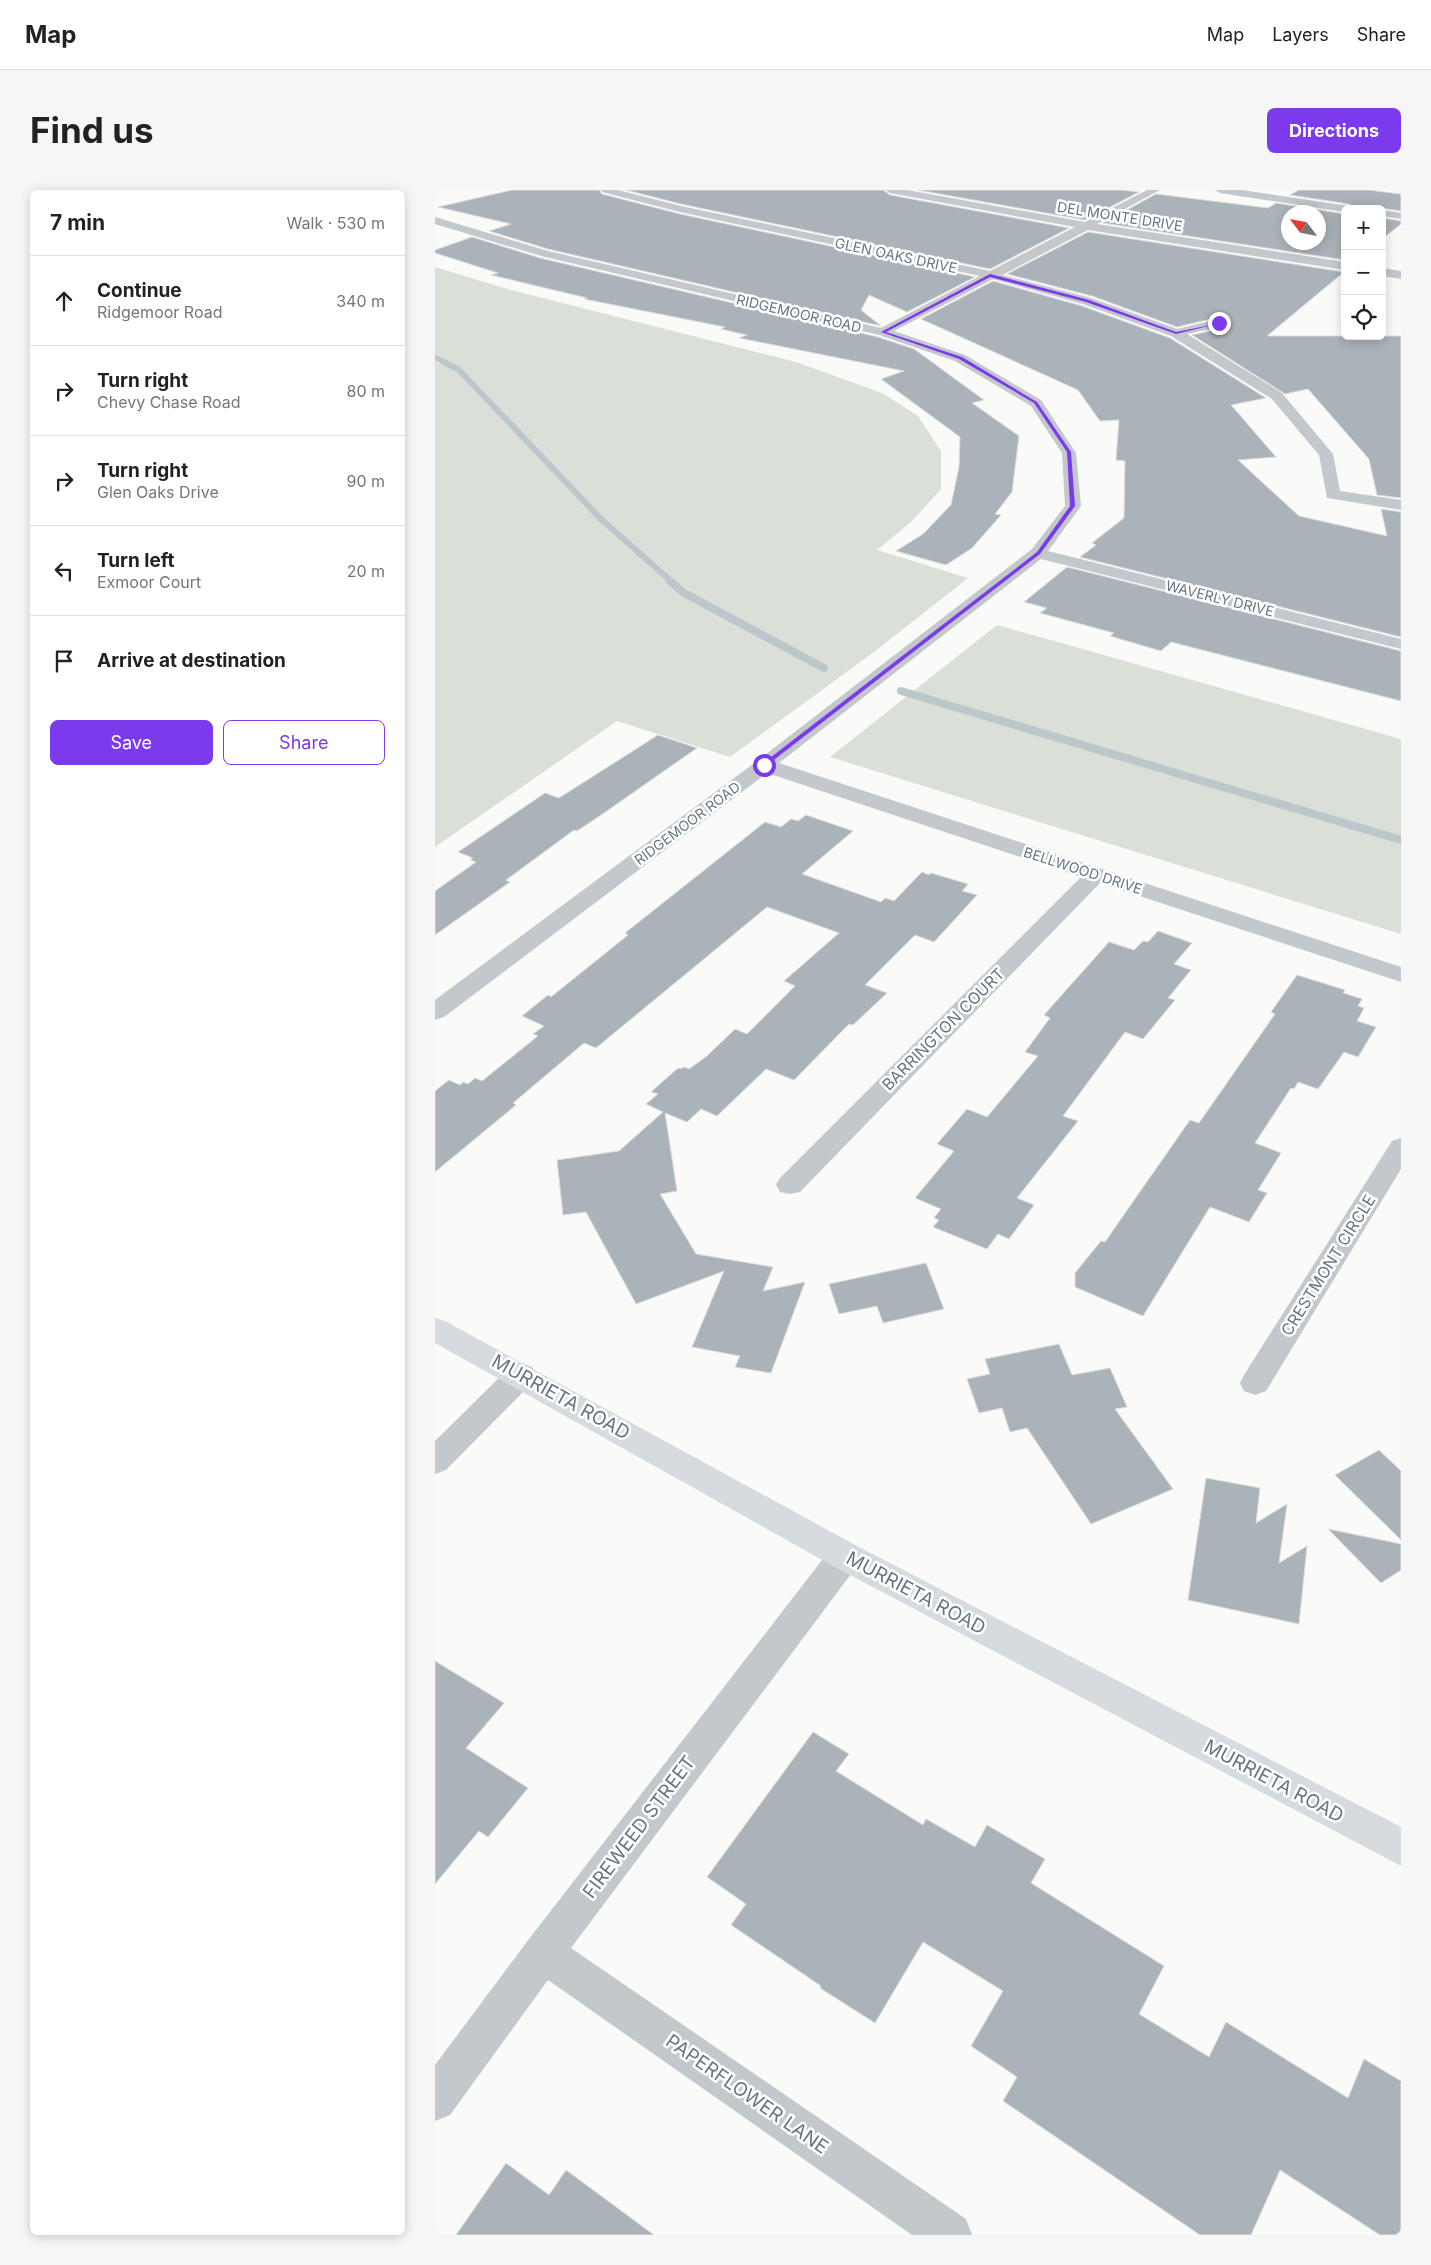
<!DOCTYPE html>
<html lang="en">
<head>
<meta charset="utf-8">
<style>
  body { margin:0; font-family:Inter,sans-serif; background:#f6f6f6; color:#222 }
  .controls { position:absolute; right:15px; top:15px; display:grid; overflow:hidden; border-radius:8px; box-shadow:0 2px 12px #0003 }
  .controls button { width:45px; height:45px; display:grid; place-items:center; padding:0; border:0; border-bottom:1px solid #e0e0e0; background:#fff; color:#222; font:25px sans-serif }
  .compass { position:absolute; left:846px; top:15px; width:45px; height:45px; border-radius:50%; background:#fff; box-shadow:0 2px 12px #0003; rotate:302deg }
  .stop { position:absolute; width:15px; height:15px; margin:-11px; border:4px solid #7c3aed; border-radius:50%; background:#fff }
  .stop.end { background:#7c3aed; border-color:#fff; box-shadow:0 1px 5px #0008 }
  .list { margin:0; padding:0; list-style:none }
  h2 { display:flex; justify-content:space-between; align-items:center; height:65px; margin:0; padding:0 20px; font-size:21px }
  h2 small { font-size:16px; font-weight:400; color:#767676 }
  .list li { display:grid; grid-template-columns:32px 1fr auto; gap:15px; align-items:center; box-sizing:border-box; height:90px; padding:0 20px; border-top:1px solid #e0e0e0 }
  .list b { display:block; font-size:19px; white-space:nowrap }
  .list p { margin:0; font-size:16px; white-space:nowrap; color:#767676 }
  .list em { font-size:16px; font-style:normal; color:#767676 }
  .actions { display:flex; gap:10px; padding:15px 20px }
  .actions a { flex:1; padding:11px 0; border:1px solid #7c3aed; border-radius:8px; text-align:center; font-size:18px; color:#7c3aed }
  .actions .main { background:#7c3aed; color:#fff }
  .icon { flex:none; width:28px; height:28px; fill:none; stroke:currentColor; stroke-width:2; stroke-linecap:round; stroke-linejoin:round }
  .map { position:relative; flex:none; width:966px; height:2045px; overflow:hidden; border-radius:8px }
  header { display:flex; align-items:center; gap:30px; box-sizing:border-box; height:70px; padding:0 25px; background:#fff; border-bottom:1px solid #e0e0e0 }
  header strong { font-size:24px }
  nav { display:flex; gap:28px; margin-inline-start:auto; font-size:18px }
  .intro { display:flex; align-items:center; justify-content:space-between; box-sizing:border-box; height:120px; padding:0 30px }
  h1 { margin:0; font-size:35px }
  .button { padding:12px 22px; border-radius:8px; background:#7c3aed; color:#fff; font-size:18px; font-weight:700 }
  main { display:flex; gap:30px; padding:0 30px }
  aside { flex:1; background:#fff; border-radius:8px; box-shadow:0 2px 12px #0003 }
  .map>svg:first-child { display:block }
  .green { fill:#dadfd7 }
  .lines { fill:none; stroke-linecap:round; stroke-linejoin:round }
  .stream-far2 { stroke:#bbc7cb; stroke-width:5 }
  .stream-far1 { stroke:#bbc7cb; stroke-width:6 }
  .stream { stroke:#bbc7cb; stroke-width:8 }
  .building { fill:#aab3b9; stroke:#dcdcda; fill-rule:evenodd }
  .minor { fill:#c3c8cc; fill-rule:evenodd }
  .major { fill:#d6dbdf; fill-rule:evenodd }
  .route { fill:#7c3aed }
  .labels { text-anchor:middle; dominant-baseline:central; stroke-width:5; stroke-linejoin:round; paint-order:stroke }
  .far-street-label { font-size:14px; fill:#657683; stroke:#fff }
  .street-label { font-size:16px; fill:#657683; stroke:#fff }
  .near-street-label { font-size:19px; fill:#657683; stroke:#fff }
</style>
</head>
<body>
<header>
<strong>Map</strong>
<nav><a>Map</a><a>Layers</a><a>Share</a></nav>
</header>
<div class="intro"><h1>Find us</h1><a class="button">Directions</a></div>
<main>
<aside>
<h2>7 min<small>Walk · 530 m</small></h2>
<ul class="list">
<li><svg class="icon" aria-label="ahead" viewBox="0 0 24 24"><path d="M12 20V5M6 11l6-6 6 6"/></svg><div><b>Continue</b><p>Ridgemoor Road</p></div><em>340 m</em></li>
<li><svg class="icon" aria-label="right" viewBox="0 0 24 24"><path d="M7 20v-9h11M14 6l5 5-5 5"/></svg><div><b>Turn right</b><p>Chevy Chase Road</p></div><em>80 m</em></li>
<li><svg class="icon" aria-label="right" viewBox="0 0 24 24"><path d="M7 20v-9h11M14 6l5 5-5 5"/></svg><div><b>Turn right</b><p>Glen Oaks Drive</p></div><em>90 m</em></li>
<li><svg class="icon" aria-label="left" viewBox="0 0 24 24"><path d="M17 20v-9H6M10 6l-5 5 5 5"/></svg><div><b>Turn left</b><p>Exmoor Court</p></div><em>20 m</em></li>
<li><svg class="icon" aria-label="arrive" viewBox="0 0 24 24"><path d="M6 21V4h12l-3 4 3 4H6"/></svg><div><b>Arrive at destination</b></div></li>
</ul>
<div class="actions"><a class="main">Save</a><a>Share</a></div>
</aside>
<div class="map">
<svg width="966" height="2045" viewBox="0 0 966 2045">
  <rect width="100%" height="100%" fill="#fafaf8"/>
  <g class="green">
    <polygon points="0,77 76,100 361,172 447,203 483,226 506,261 506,299 476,332 442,360 533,388 439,462 295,567 182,531 0,657"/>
    <polygon points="562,435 966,549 966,744 395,567"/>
  </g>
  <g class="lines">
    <polyline class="stream-far2" points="0,167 11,173"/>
    <polyline class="stream-far1" points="9,172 24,180 166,329 237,392"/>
    <g class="stream">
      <polyline points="235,391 249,403 389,478"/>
      <polyline points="466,501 966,650"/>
    </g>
  </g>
  <g class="building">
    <polygon points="77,0 164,0 167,4 245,24 540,87 472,122 434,105 426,120 446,136 113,59 54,41 76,34 3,17"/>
    <polygon points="191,0 448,0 455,5 634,38 555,79 246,14"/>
    <polygon points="483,0 686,0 704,2 650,30"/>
    <polygon points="864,0 933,0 966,4 966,21 947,18 921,19 914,14 855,5"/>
    <path d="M721,4L833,18L841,13L910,24V70L668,33ZM854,22H884V52H854Z"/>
    <polygon points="947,28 966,31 966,34 947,49"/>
    <polygon points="653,42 909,82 832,146 966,146 966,308 942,305 934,269 873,199 850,204 757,145 789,138 792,132 789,128 784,127 742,137 657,106 572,84"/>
    <polygon points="37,47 105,68 443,147 479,159 549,210 537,213 584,246 577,302 560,324 566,325 537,358 511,375 461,361 488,344 516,315 524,277 525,247 446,189 469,181 304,148 312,145 286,139 290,137 149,109 152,108 56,85 63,83 0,63 0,60"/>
    <polygon points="558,91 647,116 735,148 831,208 796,215 841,267 803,270 864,326 952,346 946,319 966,322 966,447 645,367 661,355 657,353 689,328 690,271 681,270 684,230 665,231 643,200 486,129"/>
    <polygon points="632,377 966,461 966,511 736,452 726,461 675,446 679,443 605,423 612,418 589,412"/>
    <polygon points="223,545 262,558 166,625 142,641 139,640 71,690 75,692 0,745 0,701 41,672 35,670 38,668 23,662 110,603 124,608"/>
    <polygon points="371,625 418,641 367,684 446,712 450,708 459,711 487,682 494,685 496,683 533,694 527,701 542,705 499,752 480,745 430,795 452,803 418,835 414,834 359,890 331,879 282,926 266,919 252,932 230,923 242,1001 225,1004 261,1064 338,1077 328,1101 370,1092 336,1183 300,1177 305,1166 257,1157 289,1081 201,1114 151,1022 128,1025 122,970 184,961 228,922 211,914 223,904 216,902 243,878 246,879 249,877 254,879 272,866 300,839 312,844 360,796 349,791 404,743 332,717 161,858 149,853 78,913 81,915 0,982 0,901 14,890 25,895 28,892 33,894 40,888 47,891 103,846 98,844 109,836 87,826 113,805 116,807 193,745 190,743 330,632 346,637 356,629 363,631"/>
    <polygon points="723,741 757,753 739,774 756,780 733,808 740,810 708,849 690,842 628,926 643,931 582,1008 599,1015 574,1049 563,1044 552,1059 498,1037 504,1030 499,1028 506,1019 480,1008 519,961 502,954 532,919 552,927 603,866 590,862 615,828 609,825 674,752 699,760 708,751 713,752"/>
    <polygon points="862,785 910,800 908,803 927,809 923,816 929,818 922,831 941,837 923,867 909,862 883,899 863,892 859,899 856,898 820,953 846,963 823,1000 832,1003 814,1032 775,1017 708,1126 640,1097 640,1083 666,1051 670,1052 755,930 764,933 840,824 836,822"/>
    <polygon points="491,1073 509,1119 448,1133 442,1116 404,1124 394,1094"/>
    <polygon points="624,1154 637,1185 675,1178 692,1217 680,1219 738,1299 656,1334 592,1238 575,1242 567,1218 544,1223 532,1189 555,1184 550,1169"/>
    <polygon points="944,1260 966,1281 966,1350 900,1285"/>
    <polygon points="771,1288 825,1298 821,1333 852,1314 844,1373 872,1356 864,1434 753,1410"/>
    <polygon points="893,1339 966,1354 966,1380 946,1393"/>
    <polygon points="0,1471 69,1513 31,1558 93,1598 53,1647 44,1641 0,1694"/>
    <polygon points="378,1542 414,1564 401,1581 488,1635 491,1629 540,1657 552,1635 610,1669 596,1693 729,1776 704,1824 774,1867 791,1832 913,1908 929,1869 966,1891 966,2045 945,2045 845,1980 816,2045 765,2045 568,1911 582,1887 536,1856 568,1801 488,1752 440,1833 385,1798 386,1796 296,1735 311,1714 272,1687"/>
    <polygon points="71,1973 114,2005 131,1980 219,2045 21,2045"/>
  </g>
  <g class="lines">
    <g class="minor">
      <polygon points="166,0 183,0 246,16 555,81 640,37 455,3 450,0 472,0 650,32 712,0 725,0 662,34 910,72 910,80 653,40 567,85 656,108 742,139 784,129 789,130 790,133 789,136 752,144 847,203 898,264 905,301 966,310 966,320 892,308 884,265 837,209 736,146 648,114 558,89 459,141 530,165 606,210 641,263 646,316 613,361 966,449 966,459 606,369 344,573 966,777 966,792 665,693 365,1002 355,1004 345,1002 341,995 345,988 646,687 332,583 9,827 0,830 0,810 322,571 597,359 630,316 627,263 596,216 520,171 444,145 106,66 0,34 0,27 113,61 446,138 545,86 245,22 167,2"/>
      <polygon points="780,0 807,0 914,16 919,19 910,19 910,22 785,3"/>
      <polygon points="947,20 966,23 966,29 947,26"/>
      <polygon points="947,78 966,81 966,89 947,86"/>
      <polygon points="966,948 966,979 831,1201 820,1205 809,1201 805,1193 809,1185 957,951"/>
      <polygon points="86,1173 97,1177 101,1185 97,1193 11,1280 0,1284 0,1251 75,1177"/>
      <polygon points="410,1352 422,1356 427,1366 422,1376 136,1758 531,2029 537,2045 477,2045 113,1790 15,1925 0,1931 0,1875 94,1749 398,1356"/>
    </g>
    <polygon class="major" points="0,1128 10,1131 422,1356 966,1637 966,1676 398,1376 0,1153"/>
  </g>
  <polygon class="route" points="555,84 654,110 741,142 786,133 741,144 651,112 555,87 451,142 527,167 602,212 636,262 640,316 605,364 331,576 327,576 327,574 602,362 635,316 632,262 599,213 524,169 446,142"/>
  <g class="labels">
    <g class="far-street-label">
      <text transform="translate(685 26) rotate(9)">DEL MONTE DRIVE</text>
      <text transform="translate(461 65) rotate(12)">GLEN OAKS DRIVE</text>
      <text transform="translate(364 123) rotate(13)">RIDGEMOOR ROAD</text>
      <text transform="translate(785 408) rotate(14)">WAVERLY DRIVE</text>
      <text transform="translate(252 633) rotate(-37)">RIDGEMOOR ROAD</text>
      <text transform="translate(648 680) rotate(18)">BELLWOOD DRIVE</text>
    </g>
    <g class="street-label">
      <text transform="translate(508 839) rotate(-45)">BARRINGTON COURT</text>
      <text transform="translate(893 1075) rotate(-58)">CRESTMONT CIRCLE</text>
    </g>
    <g class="near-street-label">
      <text transform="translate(126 1207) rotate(29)">MURRIETA ROAD</text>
      <text transform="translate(481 1403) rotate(28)">MURRIETA ROAD</text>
      <text transform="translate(839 1591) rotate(28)">MURRIETA ROAD</text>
      <text transform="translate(204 1637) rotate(-53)">FIREWEED STREET</text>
      <text transform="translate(312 1904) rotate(35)">PAPERFLOWER LANE</text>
    </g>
  </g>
</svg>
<div class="controls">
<button>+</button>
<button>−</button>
<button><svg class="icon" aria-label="locate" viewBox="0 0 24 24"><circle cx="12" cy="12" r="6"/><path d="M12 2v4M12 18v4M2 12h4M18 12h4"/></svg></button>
</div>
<svg class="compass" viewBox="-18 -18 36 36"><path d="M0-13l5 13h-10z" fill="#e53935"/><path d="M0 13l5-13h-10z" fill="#767676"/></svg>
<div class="stop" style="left:329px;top:575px"></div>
<div class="stop end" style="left:784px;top:133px"></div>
</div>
</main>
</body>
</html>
